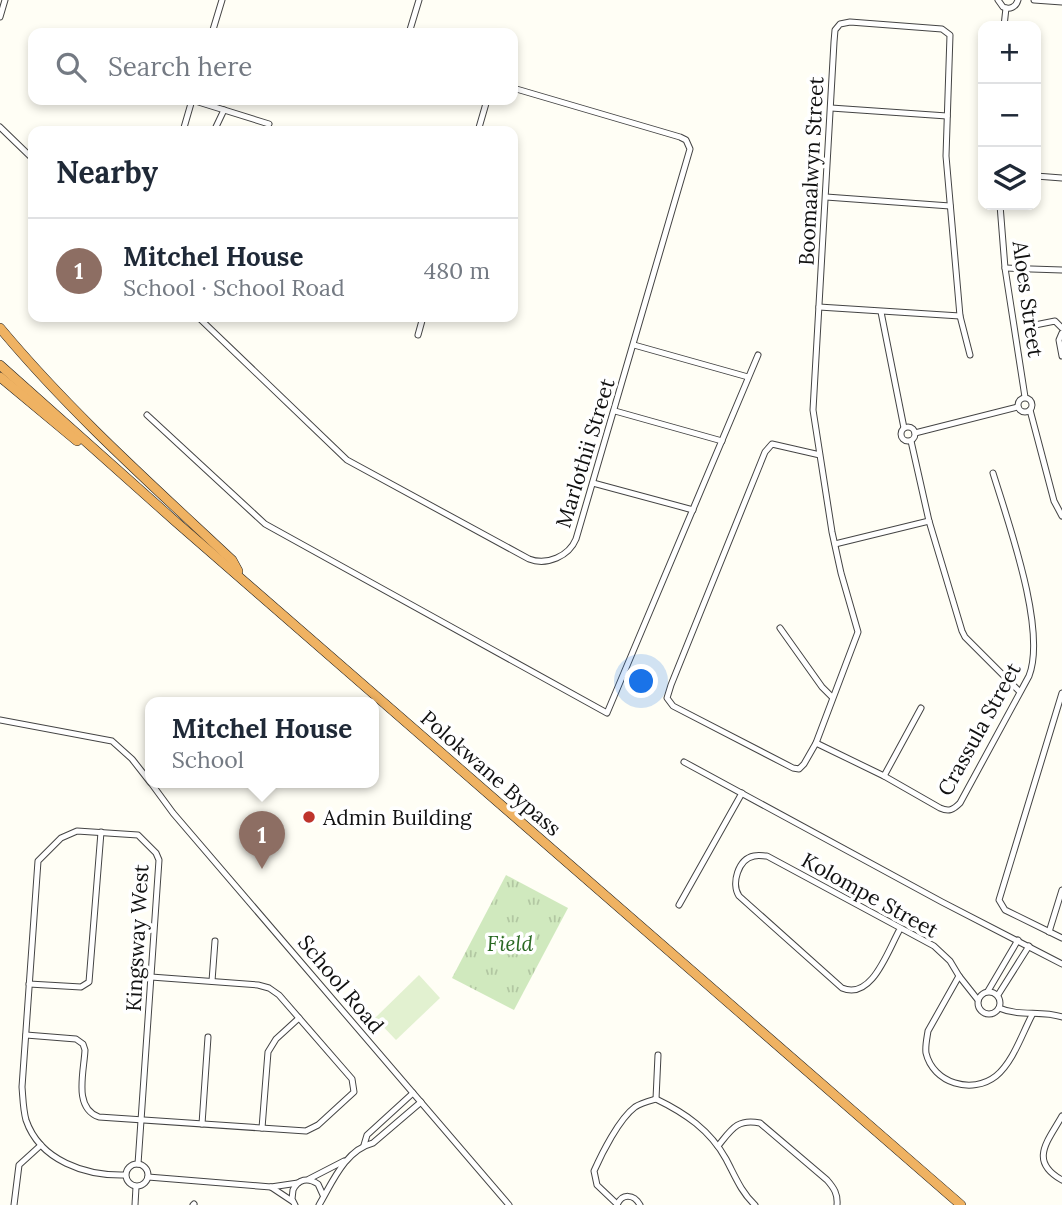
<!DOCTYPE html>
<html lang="en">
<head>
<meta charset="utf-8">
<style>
  body { margin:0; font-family:Lora,serif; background:#f2f2f3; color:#1f2937 }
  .controls { position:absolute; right:21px; top:21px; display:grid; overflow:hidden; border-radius:14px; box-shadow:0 4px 10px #0003 }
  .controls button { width:63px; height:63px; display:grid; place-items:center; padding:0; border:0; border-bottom:2px solid #e0e1e3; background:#fff; color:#1f2937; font:35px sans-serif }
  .you { position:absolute; left:642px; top:682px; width:24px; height:24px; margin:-18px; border:5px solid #fff; border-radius:50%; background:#1a73e8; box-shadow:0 0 0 10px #1a73e833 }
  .badge { display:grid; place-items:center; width:46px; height:46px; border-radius:50%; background:#2563eb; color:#fff; font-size:23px; font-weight:700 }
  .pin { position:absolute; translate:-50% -58px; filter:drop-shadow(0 2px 4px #0008) }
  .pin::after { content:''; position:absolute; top:37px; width:24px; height:21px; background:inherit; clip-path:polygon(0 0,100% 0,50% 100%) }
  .popup { position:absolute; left:145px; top:697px; width:234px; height:91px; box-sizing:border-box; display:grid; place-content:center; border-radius:14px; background:#fff; filter:drop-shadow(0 2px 5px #0005); font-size:23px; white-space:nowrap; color:#747a83 }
  .popup b { font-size:26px; color:#1f2937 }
  .popup::after { content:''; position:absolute; left:50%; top:100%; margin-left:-14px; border:14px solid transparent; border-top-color:#fff }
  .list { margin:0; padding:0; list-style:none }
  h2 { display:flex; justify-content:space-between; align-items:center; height:91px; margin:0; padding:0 28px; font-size:30px }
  h2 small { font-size:23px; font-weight:400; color:#747a83 }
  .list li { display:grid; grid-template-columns:46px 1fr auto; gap:21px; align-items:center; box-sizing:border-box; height:105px; padding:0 28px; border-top:2px solid #e0e1e3 }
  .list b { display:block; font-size:26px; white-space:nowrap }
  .list p { margin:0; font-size:23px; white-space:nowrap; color:#747a83 }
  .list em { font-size:23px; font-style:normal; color:#747a83 }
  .icon { flex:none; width:38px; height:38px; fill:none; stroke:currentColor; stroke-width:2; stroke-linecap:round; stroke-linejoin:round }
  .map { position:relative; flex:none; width:1062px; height:1205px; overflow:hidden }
  .search { position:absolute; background:#fff; box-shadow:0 4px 10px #0003; left:28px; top:28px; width:490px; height:77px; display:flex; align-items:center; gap:18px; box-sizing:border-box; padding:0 24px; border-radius:14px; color:#747a83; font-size:26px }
  .panel { position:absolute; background:#fff; box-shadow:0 4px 10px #0003; left:28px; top:126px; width:490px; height:196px; border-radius:14px }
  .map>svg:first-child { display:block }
  .park { fill:url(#park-tufts) }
  .pitch { fill:#e2f1d0 }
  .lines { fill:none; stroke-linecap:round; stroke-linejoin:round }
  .minor-casing { stroke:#444; stroke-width:7 }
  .motorway-casing { stroke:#222; stroke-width:10 }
  .minor { stroke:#fff; stroke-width:5 }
  .motorway { stroke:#efb262; stroke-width:9 }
  .poi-dot { fill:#be342c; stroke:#fff; stroke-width:2.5 }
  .labels { text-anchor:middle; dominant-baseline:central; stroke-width:7; stroke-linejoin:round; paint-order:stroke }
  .street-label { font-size:21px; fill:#111; stroke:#fff }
  .poi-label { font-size:21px; fill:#111; stroke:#fff; text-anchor:start }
  .park-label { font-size:21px; font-style:italic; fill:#296822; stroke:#fff }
</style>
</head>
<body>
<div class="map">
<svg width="1062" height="1205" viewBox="0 0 1062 1205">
  <defs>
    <pattern id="park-tufts" width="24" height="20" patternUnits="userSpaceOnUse" patternTransform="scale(1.75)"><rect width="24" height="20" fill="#d0e9be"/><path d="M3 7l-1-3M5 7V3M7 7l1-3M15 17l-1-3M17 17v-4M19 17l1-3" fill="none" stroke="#b2c7a2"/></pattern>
  </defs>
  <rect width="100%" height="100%" fill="#fffef5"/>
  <polygon class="park" points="506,875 568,908 514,1010 452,978"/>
  <polygon class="pitch" points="419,975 440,998 396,1040 375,1018"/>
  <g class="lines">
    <defs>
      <g id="minor">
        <path d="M998,0L1003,7C1010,10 1016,7 1018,0"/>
        <polyline points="1034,0 1062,2"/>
        <polyline points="0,17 5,0"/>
        <polyline points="1004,26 1006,8"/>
        <polyline points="212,33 222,0"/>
        <polyline points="409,33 419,0"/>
        <polyline points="192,100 269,124"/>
        <polyline points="831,108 947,116"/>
        <polyline points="0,127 33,159"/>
        <polyline points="183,131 192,100"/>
        <polyline points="214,131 224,110"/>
        <polyline points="478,131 487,100"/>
        <polyline points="1036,176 1062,178"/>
        <polyline points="826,197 950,206"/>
        <polyline points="1000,205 1005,268 1025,397"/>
        <polyline points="1005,268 1062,270"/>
        <polyline points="819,307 960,316"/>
        <polyline points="881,312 904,428"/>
        <path d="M198,317L347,460L529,559C547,566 569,556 576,539L690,149L686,140L680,137L513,88"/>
        <polyline points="1030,326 1055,321 1062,328"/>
        <polyline points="1062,333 1059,340 1062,356"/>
        <polyline points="418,335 423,317"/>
        <polyline points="634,345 748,377"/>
        <circle cx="1025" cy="405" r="7"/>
        <polyline points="1030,410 1054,501 1062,516"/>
        <polyline points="615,411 722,441"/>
        <polyline points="147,415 265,524 607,713 758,355"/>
        <circle cx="908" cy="434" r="7"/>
        <polyline points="915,433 1018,407"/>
        <polyline points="911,441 929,521 962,631 965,637 1019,691"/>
        <polyline points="820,455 772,444 765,452 671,685 667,698 673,706 793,768 799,769 804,764 816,743 858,632 841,573 832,532 813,410 834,42 835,30 840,24 850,22 942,29 950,35 946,156 960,316 970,355"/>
        <polyline points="593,483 693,510"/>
        <polyline points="835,544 929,521"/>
        <polyline points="780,628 822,687 832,697"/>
        <polyline points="1062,693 999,900 1005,910 1062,938"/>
        <polyline points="0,720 112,741 132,759 150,782"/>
        <path d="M816,743L884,776L940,808C949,812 953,810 960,803L1029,676C1047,630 1008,522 993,473"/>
        <polyline points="684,762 942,902 1062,964"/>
        <polyline points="884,776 921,708"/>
        <polyline points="151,783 173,813 509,1205"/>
        <polyline points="679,905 742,793"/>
        <path d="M900,929C888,950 872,1001 842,988L739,896C731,884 738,859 754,856C759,855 763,856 767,856L934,946L950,961L959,976L978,1000"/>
        <polyline points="1049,932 1062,890"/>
        <path d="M959,976L928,1031C927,1038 925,1046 926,1053C933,1083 972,1095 996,1076C1013,1062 1022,1034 1032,1015"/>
        <polyline points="212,981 215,941"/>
        <polyline points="29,984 81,987 89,982 101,832"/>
        <polyline points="988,991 1018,940"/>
        <circle cx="989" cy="1003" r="11"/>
        <polyline points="998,995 1029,946"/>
        <path d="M999,1008C1020,1017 1041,1010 1062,1017"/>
        <path d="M26,1035L76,1039L83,1044L85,1050C84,1072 73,1108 99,1117L306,1131L318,1125L354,1092L352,1079L279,995L269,988L258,985L151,977"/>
        <polyline points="656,1099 658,1055"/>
        <path d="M1062,1116C1048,1141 1028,1161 1062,1180"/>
        <polyline points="202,1124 208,1037"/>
        <polyline points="262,1128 268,1052 276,1039 299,1018"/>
        <polyline points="364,1145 367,1135 413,1093"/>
        <path d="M718,1146C731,1130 737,1118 760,1123L827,1180C834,1188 838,1194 837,1205"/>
        <circle cx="137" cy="1175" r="11"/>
        <path d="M125,1175C86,1176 40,1161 26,1120C23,1109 23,1098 22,1087L38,861L61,838L77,831L138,835L156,853L159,860L138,1164"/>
        <polyline points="148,1177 271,1187 298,1183"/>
        <polyline points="309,1179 344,1161"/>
        <polyline points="271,1187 292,1201"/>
        <path d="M617,1204L597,1185L594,1171C602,1153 619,1119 635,1107C641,1103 649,1101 656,1099C685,1113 710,1130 726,1159C735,1176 741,1192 755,1205"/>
        <polyline points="14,1205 19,1165 41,1145"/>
        <polyline points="135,1205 136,1187"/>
        <polyline points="193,1205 194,1204"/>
        <path d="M295,1205L292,1199L293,1190C298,1179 308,1177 318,1184L323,1195"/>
        <path d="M319,1205C332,1183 345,1150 373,1143L421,1102"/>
        <path d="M617,1205C622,1193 634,1194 640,1205"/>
      </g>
      <g id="motorway">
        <path d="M0,328C70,412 152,485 232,560L238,571"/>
        <polyline points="0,365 176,522 961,1205"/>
        <polyline points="0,377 77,441"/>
      </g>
    </defs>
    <use href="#minor" class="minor-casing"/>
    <use href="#motorway" class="motorway-casing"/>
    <use href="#minor" class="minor"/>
    <use href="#motorway" class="motorway"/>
  </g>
  <circle class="poi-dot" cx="309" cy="817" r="7"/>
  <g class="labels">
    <g class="street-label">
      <text transform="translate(811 171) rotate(-87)">Boomaalwyn Street</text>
      <text transform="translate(1028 299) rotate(82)">Aloes Street</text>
      <text transform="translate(585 453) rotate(-73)">Marlothii Street</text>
      <text transform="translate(979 729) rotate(-61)">Crassula Street</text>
      <text transform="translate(491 773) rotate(41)">Polokwane Bypass</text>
      <text transform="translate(870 895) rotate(29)">Kolompe Street</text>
      <text transform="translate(137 938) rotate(-87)">Kingsway West</text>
      <text transform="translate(341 984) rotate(50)">School Road</text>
    </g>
    <g class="poi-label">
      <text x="323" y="817">Admin Building</text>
    </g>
    <g class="park-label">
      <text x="510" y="943">Field</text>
    </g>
  </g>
</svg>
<div class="controls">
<button>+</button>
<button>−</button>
<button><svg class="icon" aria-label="layers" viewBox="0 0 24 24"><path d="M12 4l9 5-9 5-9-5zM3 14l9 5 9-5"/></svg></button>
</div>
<div class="you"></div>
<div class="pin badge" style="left:262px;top:869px;background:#8d6e63">1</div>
<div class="popup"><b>Mitchel House</b>School</div>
<div class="search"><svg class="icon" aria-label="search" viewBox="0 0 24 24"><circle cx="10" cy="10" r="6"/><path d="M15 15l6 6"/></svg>Search here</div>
<section class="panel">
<h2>Nearby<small></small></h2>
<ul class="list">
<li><span class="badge" style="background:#8d6e63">1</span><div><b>Mitchel House</b><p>School · School Road</p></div><em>480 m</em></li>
</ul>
</section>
</div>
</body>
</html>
